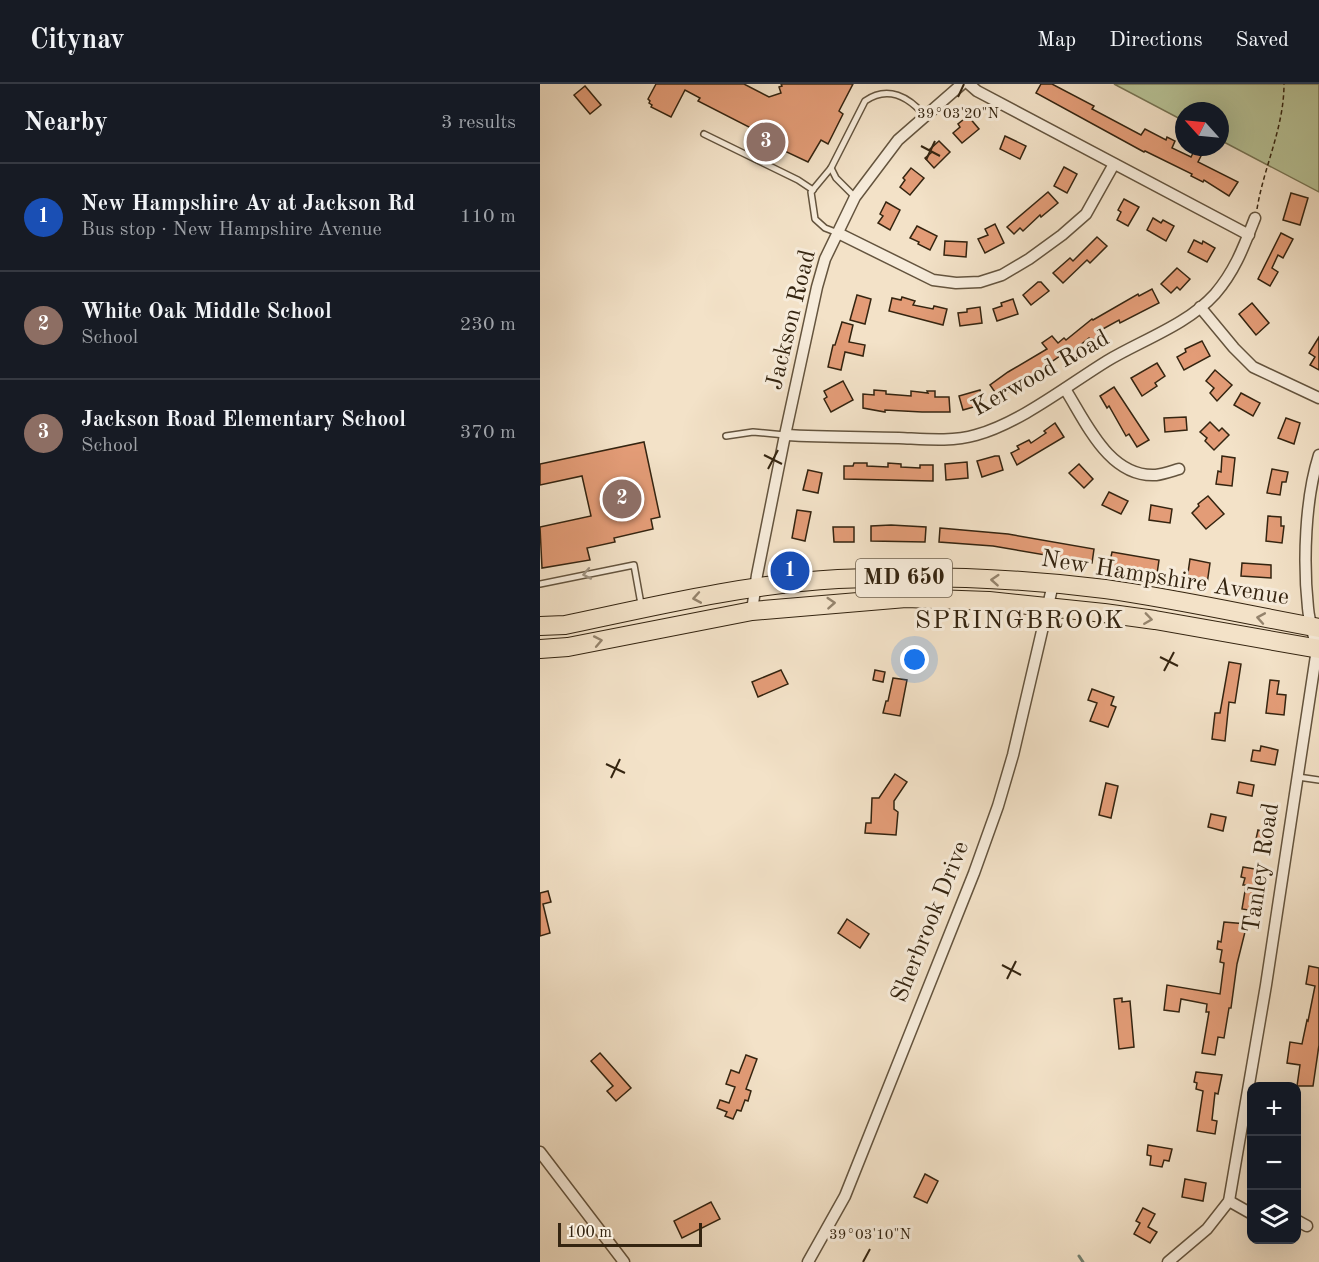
<!DOCTYPE html>
<html lang="en">
<head>
<meta charset="utf-8">
<style>
  body { margin:0; font-family:"Old Standard TT",serif; background:#20242c; color:#f1f3f6 }
  .controls { position:absolute; right:18px; bottom:18px; display:grid; overflow:hidden; border-radius:12px; box-shadow:0 6px 24px #0002 }
  .controls button { width:54px; height:54px; display:grid; place-items:center; padding:0; border:0; border-bottom:2px solid #363941; background:#171b24; color:#f1f3f6; font:30px sans-serif }
  .compass { position:absolute; left:635px; top:18px; width:54px; height:54px; border-radius:50%; background:#171b24; box-shadow:0 6px 24px #0002; rotate:297deg }
  .scale { position:absolute; left:18px; bottom:15px; width:144px; box-sizing:border-box; padding-left:6px; border:3px solid #342410; border-top:0; font-size:16px; line-height:21px; white-space:nowrap; color:#342410; -webkit-text-stroke:4px #f7ecdb; paint-order:stroke }
  .you { position:absolute; left:375px; top:576px; width:21px; height:21px; margin:-15px; border:4px solid #fff; border-radius:50%; background:#1a73e8; box-shadow:0 0 0 9px #1a73e833 }
  .badge { display:grid; place-items:center; width:39px; height:39px; border-radius:50%; background:#7c3aed; color:#fff; font-size:20px; font-weight:700 }
  .pin { position:absolute; translate:-50% -50%; border:3px solid #fff; box-shadow:0 2px 6px #0006 }
  .list { margin:0; padding:0; list-style:none }
  h2 { display:flex; justify-content:space-between; align-items:center; height:78px; margin:0; padding:0 24px; font-size:26px }
  h2 small { font-size:20px; font-weight:400; color:#9ea1a6 }
  .list li { display:grid; grid-template-columns:39px 1fr auto; gap:18px; align-items:center; box-sizing:border-box; height:108px; padding:0 24px; border-top:2px solid #363941 }
  .list b { display:block; font-size:22px; white-space:nowrap }
  .list p { margin:0; font-size:20px; white-space:nowrap; color:#9ea1a6 }
  .list em { font-size:20px; font-style:normal; color:#9ea1a6 }
  .icon { flex:none; width:33px; height:33px; fill:none; stroke:currentColor; stroke-width:2; stroke-linecap:round; stroke-linejoin:round }
  .map { position:relative; flex:none; width:779px; height:1178px; overflow:hidden }
  header { display:flex; align-items:center; gap:36px; box-sizing:border-box; height:84px; padding:0 30px; background:#171b24; border-bottom:2px solid #363941 }
  header strong { font-size:28px }
  nav { display:flex; gap:33px; margin-inline-start:auto; font-size:21px }
  main { display:flex }
  aside { flex:1; background:#171b24 }
  .map>svg:first-child { display:block }
  .green { fill:#b8c498; stroke:#767454; stroke-width:1.5 }
  .lines { fill:none; stroke-linecap:round; stroke-linejoin:round }
  .stream { stroke:#728071; stroke-width:3 }
  .building { fill:#e39c77; stroke:#342410; stroke-width:1.5 }
  .lane-casing { stroke:#64543e; stroke-width:8 }
  .street-casing { stroke:#64543e; stroke-width:13 }
  .primary-casing { stroke:#342410; stroke-width:20 }
  .path { stroke:#342410; stroke-width:1.5; stroke-dasharray:4.5 3; stroke-linecap:butt }
  .lane { stroke:#f7ecdb; stroke-width:5 }
  .street { stroke:#f7ecdb; stroke-width:10 }
  .primary { stroke:#f3e2c8; stroke-width:18 }
  .oneway { stroke:#9f9280 }
  .oneway2 { stroke:#94836c }
  .ticks { fill:none; stroke:#342410; stroke-width:2 }
  .labels { text-anchor:middle; dominant-baseline:central; stroke-width:6; stroke-linejoin:round; paint-order:stroke }
  .shield { fill:#f7ecdb; stroke:#6e604d; stroke-width:1.5 }
  .shield-label { font-size:22px; font-weight:bold; fill:#342410 }
  .street-label { font-size:24px; fill:#342410; stroke:#f7ecdb }
  .neighbourhood-label { font-size:26px; letter-spacing:1.5px; fill:#342410; stroke:#f7ecdb }
  .ticks-label { font-size:15px; text-anchor:middle; fill:#342410; stroke:#f7ecdb; stroke-width:6; stroke-linejoin:round; paint-order:stroke }
</style>
</head>
<body>
<header>
<strong>Citynav</strong>
<nav><a>Map</a><a>Directions</a><a>Saved</a></nav>
</header>
<main>
<aside>
<h2>Nearby<small>3 results</small></h2>
<ul class="list">
<li><span class="badge" style="background:#1a4fb4">1</span><div><b>New Hampshire Av at Jackson Rd</b><p>Bus stop · New Hampshire Avenue</p></div><em>110 m</em></li>
<li><span class="badge" style="background:#8d6e63">2</span><div><b>White Oak Middle School</b><p>School</p></div><em>230 m</em></li>
<li><span class="badge" style="background:#8d6e63">3</span><div><b>Jackson Road Elementary School</b><p>School</p></div><em>370 m</em></li>
</ul>
</aside>
<div class="map">
<svg width="779" height="1178" viewBox="0 0 779 1178">
  <rect width="100%" height="100%" fill="#f3e2c8"/>
  <filter id="stains"><feTurbulence type="fractalNoise" baseFrequency=".00333" numOctaves="4"/><feColorMatrix values="0 0 0 0 .2 0 0 0 0 .09 0 0 0 0 .02 0 0 0 .5 -.17"/></filter>
  <radialGradient id="worn" r=".72"><stop offset=".6" stop-color="#630" stop-opacity="0"/><stop offset="1" stop-color="#630" stop-opacity=".3"/></radialGradient>
  <polygon class="green" points="574,0 779,0 779,108 680,56 680,27 644,27 644,37"/>
  <g class="lines">
    <polyline class="stream" points="539,1172 543,1178"/>
  </g>
  <g class="building">
    <polygon points="116,0 204,0 229,13 241,9 239,3 242,2 241,0 313,0 299,27 303,30 288,60 281,56 268,78 236,63 237,61 221,53 220,56 210,51 213,45 158,17 160,14 145,6 131,33 111,23 112,21 109,19 110,17 108,15"/>
    <polygon points="501,0 512,0 554,22 552,25 601,51 605,45 626,56 627,53 635,57 632,64 651,73 654,67 661,72 658,78 698,98 689,112 664,96 663,98 651,92 652,90 605,67 604,68 496,9"/>
    <polygon points="45,2 61,21 50,30 34,11"/>
    <polygon points="428,32 439,45 422,59 413,49 420,43 418,40"/>
    <polygon points="465,52 486,62 480,75 460,65"/>
    <polygon points="399,57 410,68 394,84 385,74 392,68 389,66"/>
    <polygon points="524,83 537,90 527,109 514,102"/>
    <polygon points="371,84 384,94 370,111 360,103 365,96 363,94"/>
    <polygon points="508,108 518,119 501,133 500,131 483,147 480,144 474,150 467,143"/>
    <polygon points="751,109 768,114 760,141 743,136"/>
    <polygon points="584,115 599,123 588,142 577,136 581,128 578,126"/>
    <polygon points="346,118 360,126 350,146 338,139 343,132 340,130"/>
    <polygon points="613,134 621,139 623,136 634,142 626,157 607,146"/>
    <polygon points="455,140 464,159 445,169 438,155 448,151 445,145"/>
    <polygon points="377,142 397,152 390,166 378,160 379,158 370,154"/>
    <polygon points="741,149 753,155 743,174 738,171 732,184 738,188 730,202 718,195"/>
    <polygon points="557,153 567,162 550,179 547,176 523,199 513,189 530,174 533,177"/>
    <polygon points="654,156 662,160 663,157 675,164 667,178 648,168"/>
    <polygon points="405,157 427,158 426,173 404,171"/>
    <polygon points="637,184 650,195 640,206 637,203 631,209 621,200"/>
    <polygon points="498,198 501,198 509,207 491,221 483,211"/>
    <polygon points="612,205 619,219 580,239 579,236 561,246 563,248 552,257 549,254 523,275 520,272 467,309 465,306 457,311 450,301 468,288 507,265 502,259 512,252 518,259 524,254 526,256 552,235 553,236 598,210 599,212"/>
    <polygon points="317,211 331,215 325,240 310,236"/>
    <polygon points="362,213 375,217 373,221 393,225 394,222 407,225 403,241 349,227 352,214 361,216"/>
    <polygon points="473,215 478,230 457,237 453,225 462,222 461,219"/>
    <polygon points="712,219 729,239 716,251 699,230"/>
    <polygon points="440,223 442,239 420,242 418,229 427,228 427,225"/>
    <polygon points="302,238 313,241 309,258 325,261 323,272 305,268 301,286 288,283 293,261 295,261"/>
    <polygon points="779,253 779,286 770,281 775,273 769,269"/>
    <polygon points="662,257 670,272 644,286 637,273 646,268 645,265"/>
    <polygon points="617,279 625,292 615,299 617,302 602,312 591,294"/>
    <polygon points="675,286 692,301 677,317 670,309 674,304 666,297"/>
    <polygon points="303,297 313,316 291,328 284,315 287,313 284,307"/>
    <polygon points="574,303 609,356 597,363 589,350 586,352 569,322 567,324 560,312"/>
    <polygon points="334,306 346,307 346,310 371,312 371,307 388,309 387,307 395,307 395,313 409,313 410,328 382,328 345,326 345,328 323,324 323,310 334,311"/>
    <polygon points="440,306 444,320 423,326 419,312"/>
    <polygon points="701,309 720,319 713,332 694,321"/>
    <polygon points="646,333 647,346 625,348 624,334"/>
    <polygon points="746,334 760,339 754,360 738,354"/>
    <polygon points="670,338 679,347 682,344 689,351 674,366 665,357 667,354 660,348"/>
    <polygon points="515,339 524,353 477,381 471,369 479,365 477,362 489,356 491,359 506,349 504,347"/>
    <polygon points="104,358 120,433 111,435 113,445 74,454 75,458 47,464 50,476 2,484 0,443 51,432 42,392 0,401 0,380"/>
    <polygon points="455,372 459,372 463,386 442,393 437,377"/>
    <polygon points="682,372 695,374 692,402 676,400 678,387 681,388"/>
    <polygon points="427,378 428,394 406,396 405,380"/>
    <polygon points="314,379 327,379 327,382 348,383 348,379 361,380 361,383 380,384 380,381 393,381 393,397 304,395 304,382 313,382"/>
    <polygon points="539,380 553,395 544,404 529,389"/>
    <polygon points="732,385 748,388 746,398 742,398 740,411 727,409"/>
    <polygon points="268,386 282,389 278,409 263,406"/>
    <polygon points="569,408 588,417 581,430 562,421"/>
    <polygon points="668,412 684,430 666,445 652,429 659,422 658,420"/>
    <polygon points="611,421 632,425 630,439 609,436"/>
    <polygon points="257,426 271,428 265,457 252,454"/>
    <polygon points="728,432 741,433 741,442 744,442 742,459 726,457"/>
    <polygon points="351,441 386,443 385,458 331,457 331,442"/>
    <polygon points="293,443 314,443 314,458 294,458"/>
    <polygon points="400,444 468,450 554,465 552,479 453,462 399,458"/>
    <polygon points="572,468 619,476 617,490 569,482"/>
    <polygon points="650,475 670,479 667,500 647,496"/>
    <polygon points="702,479 731,481 731,494 701,492"/>
    <polygon points="689,578 701,580 695,619 689,618 685,657 672,655 675,629 680,629"/>
    <polygon points="241,586 248,600 218,613 212,598"/>
    <polygon points="335,586 345,588 343,598 333,596"/>
    <polygon points="353,594 367,596 360,632 343,629 346,617 348,617"/>
    <polygon points="730,596 739,597 737,610 746,611 744,631 726,629"/>
    <polygon points="552,605 574,613 571,621 576,623 568,643 550,637 557,619 548,616"/>
    <polygon points="721,662 738,666 735,681 711,677 713,666 720,667"/>
    <polygon points="355,690 367,698 354,717 354,725 358,728 356,751 325,749 326,739 331,739 332,714 339,714"/>
    <polygon points="699,698 714,701 712,712 697,709"/>
    <polygon points="566,699 578,702 571,734 559,731"/>
    <polygon points="671,730 686,733 683,747 668,743"/>
    <polygon points="718,746 727,749 723,766 714,764"/>
    <polygon points="703,783 721,786 714,827 702,825 706,801 703,801 705,794 701,793"/>
    <polygon points="8,807 11,818 3,820 10,849 0,852 0,809"/>
    <polygon points="307,835 329,850 320,864 298,849"/>
    <polygon points="684,838 707,840 697,880 691,924 689,924 684,954 678,953 675,971 662,969 669,928 666,928 667,920 641,915 639,928 624,926 627,901 680,910 684,879 680,878 682,866 677,865 678,857 681,858"/>
    <polygon points="769,882 779,884 779,961 773,1002 757,1002 760,981 747,979 750,958 762,960 767,936 768,937 775,902 766,900"/>
    <polygon points="582,914 582,918 590,917 594,963 579,965 574,915"/>
    <polygon points="60,969 91,1004 76,1017 67,1007 73,1002 51,977"/>
    <polygon points="206,971 217,975 206,1005 211,1007 208,1017 205,1016 201,1027 197,1026 193,1035 185,1032 187,1028 177,1024 180,1016 189,1019 195,1003 186,1000 191,986 199,989"/>
    <polygon points="656,988 682,991 678,1010 675,1009 672,1036 677,1037 675,1050 657,1047 663,1007 656,1005 657,999 654,998"/>
    <polygon points="608,1061 632,1065 629,1077 624,1076 622,1083 610,1081 611,1072 607,1071"/>
    <polygon points="385,1090 398,1097 387,1119 374,1113"/>
    <polygon points="645,1095 666,1099 663,1117 642,1113"/>
    <polygon points="171,1118 180,1135 142,1154 134,1137"/>
    <polygon points="603,1124 615,1130 608,1143 617,1148 610,1159 594,1150 600,1139 596,1137"/>
  </g>
  <g class="lines">
    <defs>
      <g id="lane">
        <polyline points="164,50 258,96 273,106"/>
        <polyline points="291,84 296,94 315,113"/>
        <path d="M298,149L285,144L275,135L271,108L291,84L325,17C348,1 369,13 385,32"/>
        <polyline points="186,352 213,348 245,351"/>
        <polyline points="0,500 94,481 101,520"/>
        <polyline points="758,693 779,696"/>
      </g>
      <g id="street">
        <polyline points="429,0 437,7 709,151"/>
        <polyline points="298,149 393,196 416,199 440,198 462,191 489,175 522,151 546,130 574,80"/>
        <polyline points="660,223 694,264 713,283 779,314"/>
        <path d="M525,305C546,338 569,394 616,391C623,390 632,387 639,385"/>
        <path d="M245,351C283,353 321,353 359,354C384,355 412,358 436,351C480,339 528,301 567,277C602,256 647,241 675,210C695,187 704,162 715,134"/>
        <polyline points="212,527 217,491 245,351 277,203 285,175 315,113 358,56 422,0"/>
        <polyline points="0,1068 84,1178"/>
        <polyline points="689,1117 712,1130"/>
        <polyline points="756,1136 767,1142"/>
        <polyline points="268,1178 305,1112 434,789 458,722 473,671 513,500"/>
        <path d="M628,1178L667,1145L689,1117L726,901L777,565C774,552 769,537 768,524C763,478 765,415 779,371"/>
      </g>
      <g id="primary">
        <path d="M0,542L25,541C115,522 206,500 298,495C386,491 477,494 565,505C637,515 708,531 779,544"/>
        <polyline points="0,565 28,563 212,527 366,514 449,517 564,529 615,536 779,565"/>
      </g>
    </defs>
    <use href="#lane" class="lane-casing"/>
    <use href="#street" class="street-casing"/>
    <use href="#primary" class="primary-casing"/>
    <path class="path" d="M717,125C724,82 744,44 744,0"/>
    <use href="#lane" class="lane"/>
    <use href="#street" class="street"/>
    <use href="#primary" class="primary"/>
  </g>
  <defs><path id="oneway-chevron" d="M-2-3.5L2.5 0L-2 3.5" fill="none" stroke-width="1.6" stroke-linecap="round" stroke-linejoin="round" transform="scale(1.5)"/></defs>
  <use class="oneway" href="#oneway-chevron" transform="translate(47 490) rotate(169)"/>
  <g class="oneway2">
    <use href="#oneway-chevron" transform="translate(455 496) rotate(-176)"/>
    <use href="#oneway-chevron" transform="translate(157 514) rotate(170)"/>
    <use href="#oneway-chevron" transform="translate(291 519) rotate(-4)"/>
    <use href="#oneway-chevron" transform="translate(721 534) rotate(-170)"/>
    <use href="#oneway-chevron" transform="translate(608 535) rotate(8)"/>
    <use href="#oneway-chevron" transform="translate(58 557) rotate(-11)"/>
  </g>
  <path class="ticks" d="M418,13L424,0M381,62L400,72M386,76L395,57M224,371L242,380M228,385L238,366M620,573L638,582M624,587L634,568M66,680L85,689M71,694L80,675M462,881L481,891M467,895L476,877M323,1178L330,1165"/>
  <g class="labels">
    <rect class="shield" x="316" y="475" width="96" height="38" rx="4.5"/>
    <g class="shield-label">
      <text x="364" y="494">MD 650</text>
    </g>
    <g class="street-label">
      <text transform="translate(252 236) rotate(-76)">Jackson Road</text>
      <text transform="translate(501 290) rotate(-29)">Kerwood Road</text>
      <text transform="translate(625 495) rotate(9)">New Hampshire Avenue</text>
      <text transform="translate(722 784) rotate(-81)">Tanley Road</text>
      <text transform="translate(391 838) rotate(-68)">Sherbrook Drive</text>
    </g>
    <g class="neighbourhood-label">
      <text x="480" y="537">SPRINGBROOK</text>
    </g>
  </g>
  <g class="ticks-label">
    <text x="418" y="34">39°03'20"N</text>
    <text x="330" y="1155">39°03'10"N</text>
  </g>
  <rect width="100%" height="100%" filter="url(#stains)"/>
  <rect width="100%" height="100%" fill="url(#worn)"/>
</svg>
<div class="controls">
<button>+</button>
<button>−</button>
<button><svg class="icon" aria-label="layers" viewBox="0 0 24 24"><path d="M12 4l9 5-9 5-9-5zM3 14l9 5 9-5"/></svg></button>
</div>
<svg class="compass" viewBox="-18 -18 36 36"><path d="M0-13l5 13h-10z" fill="#e53935"/><path d="M0 13l5-13h-10z" fill="#9ea1a6"/></svg>
<div class="scale">100 m</div>
<div class="you"></div>
<div class="pin badge" style="left:250px;top:487px;background:#1a4fb4">1</div>
<div class="pin badge" style="left:82px;top:415px;background:#8d6e63">2</div>
<div class="pin badge" style="left:226px;top:58px;background:#8d6e63">3</div>
</div>
</main>
</body>
</html>
